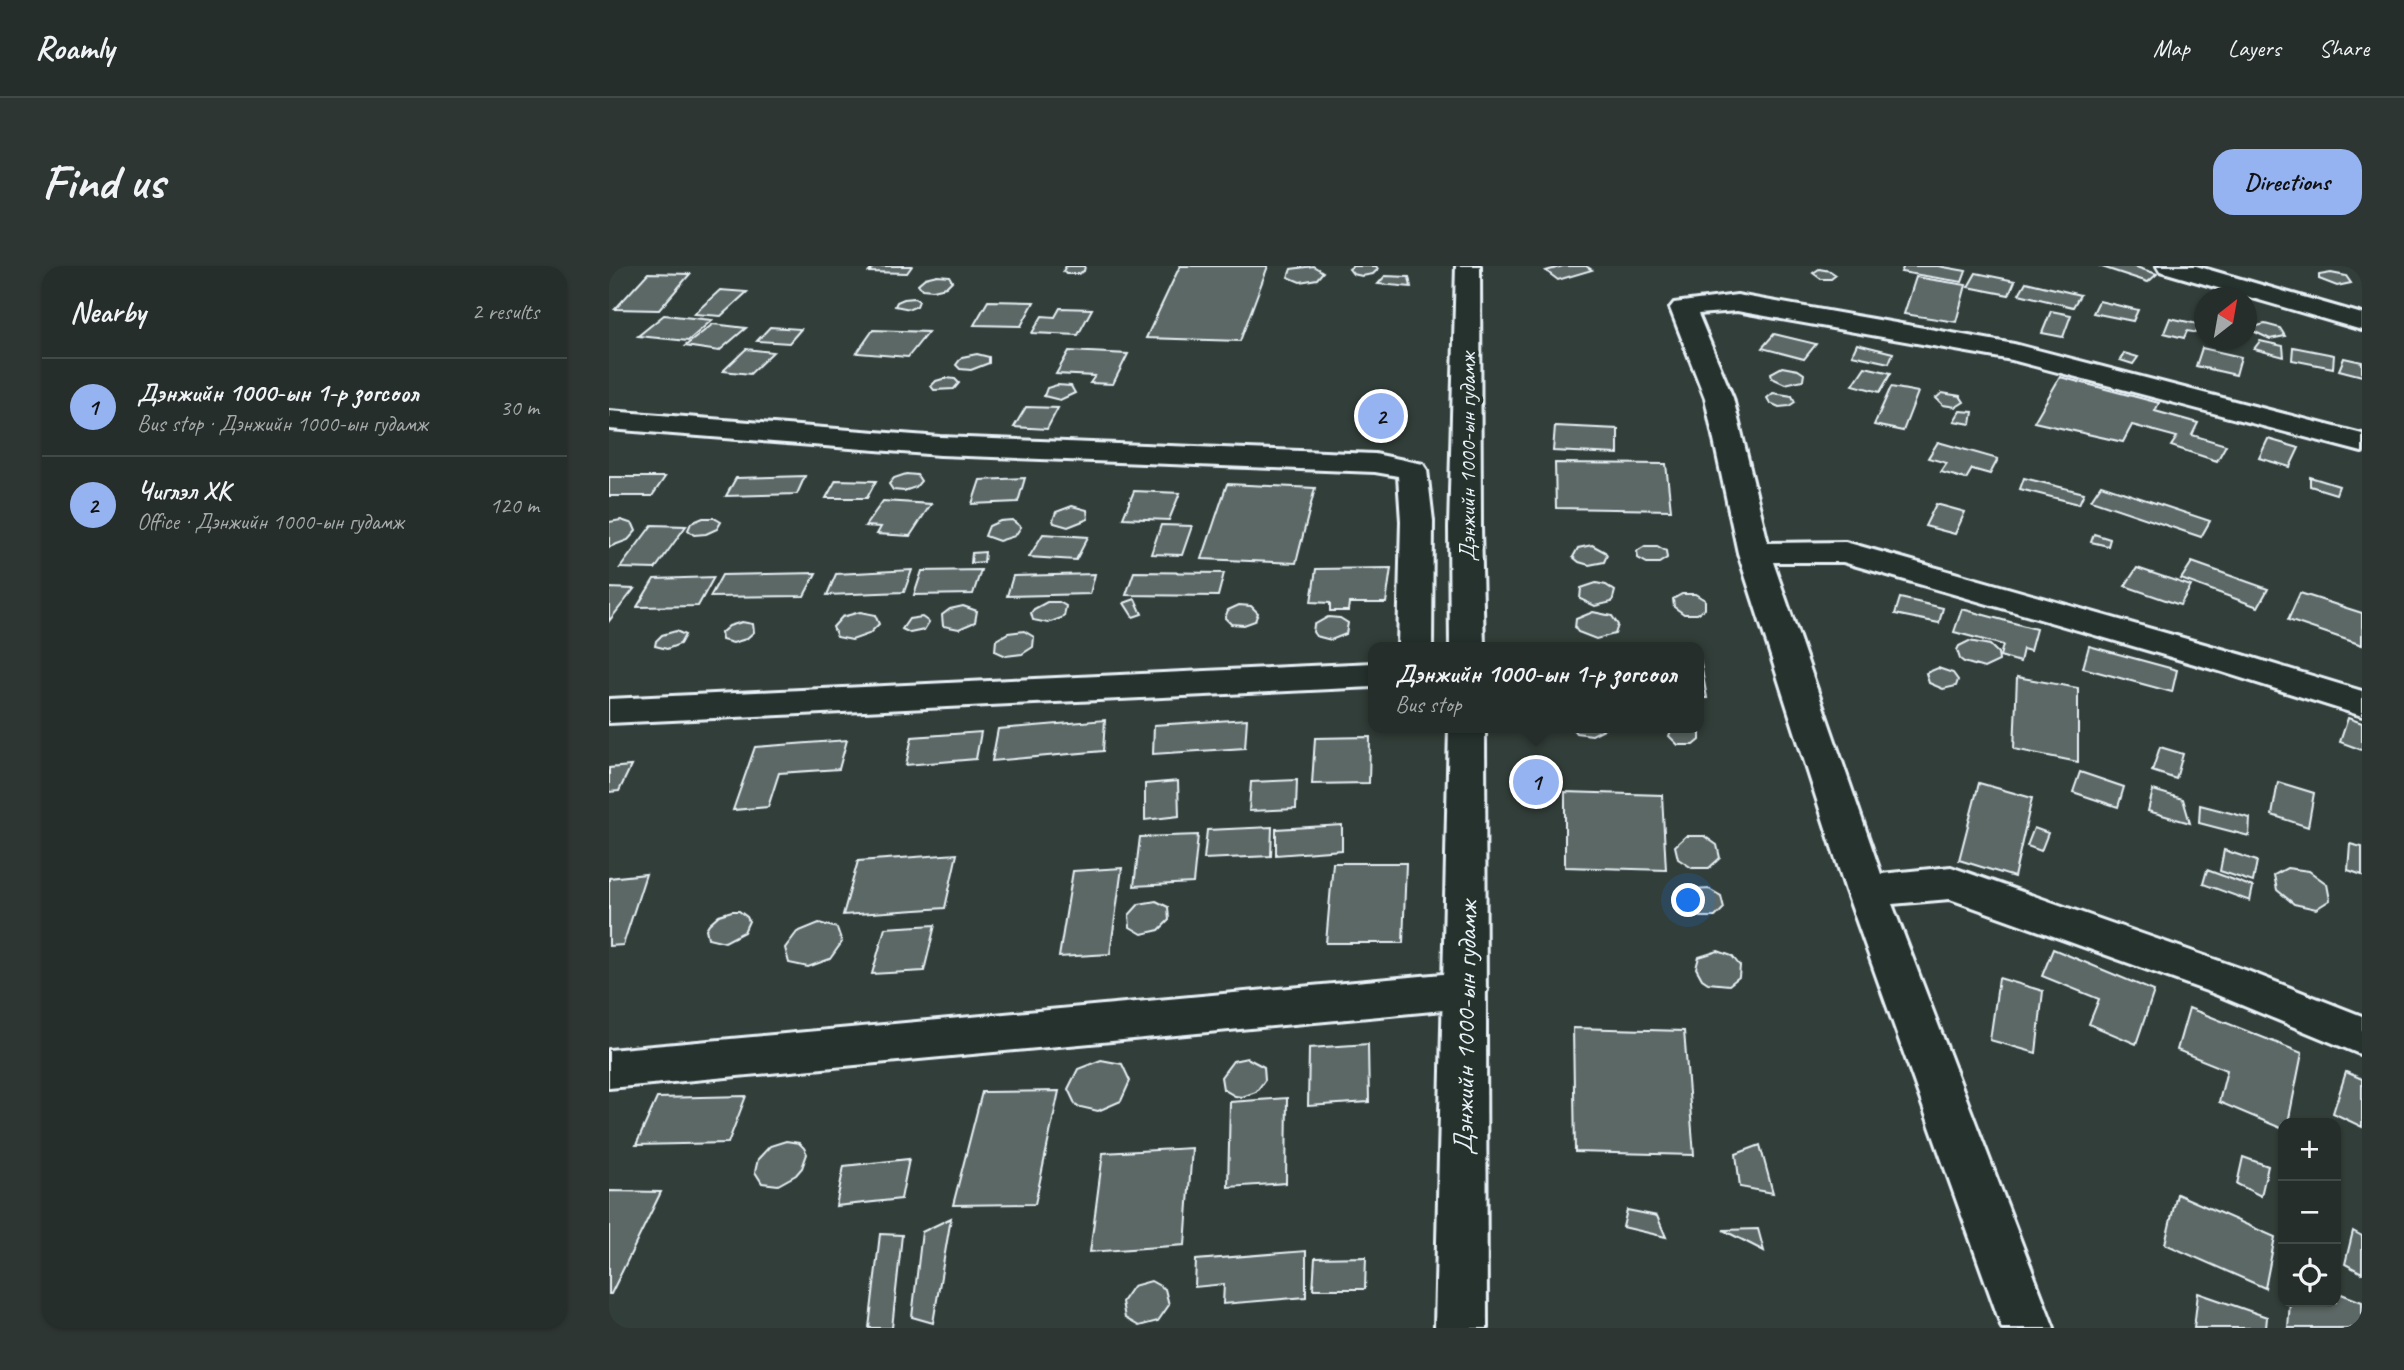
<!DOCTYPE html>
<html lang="en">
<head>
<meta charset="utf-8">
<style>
  body { margin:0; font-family:Caveat,sans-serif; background:#2e3633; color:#f1f3f6 }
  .controls { position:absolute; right:21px; bottom:21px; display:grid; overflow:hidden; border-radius:14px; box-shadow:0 2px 5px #0004 }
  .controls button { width:63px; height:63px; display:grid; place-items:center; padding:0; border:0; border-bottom:2px solid #424a47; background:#262e2b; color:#f1f3f6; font:35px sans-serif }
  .compass { position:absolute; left:1585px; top:21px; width:63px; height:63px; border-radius:50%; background:#262e2b; box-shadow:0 2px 5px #0004; rotate:31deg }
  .you { position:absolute; left:1080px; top:635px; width:24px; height:24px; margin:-18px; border:5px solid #fff; border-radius:50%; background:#1a73e8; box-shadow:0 0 0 10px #1a73e833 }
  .badge { display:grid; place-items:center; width:46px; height:46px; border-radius:50%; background:#95b2f1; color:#111; font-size:23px; font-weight:700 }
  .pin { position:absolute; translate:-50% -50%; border:4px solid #fff; box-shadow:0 2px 7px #0006 }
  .popup { position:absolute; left:759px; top:376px; width:336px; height:91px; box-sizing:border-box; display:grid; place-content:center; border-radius:14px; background:#262e2b; filter:drop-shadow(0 2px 5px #0005); font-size:23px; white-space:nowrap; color:#a4a8a9 }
  .popup b { font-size:26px; color:#f1f3f6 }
  .popup::after { content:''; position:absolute; left:50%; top:100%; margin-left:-14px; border:14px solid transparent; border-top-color:#262e2b }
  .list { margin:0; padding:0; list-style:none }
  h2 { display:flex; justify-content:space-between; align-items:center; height:91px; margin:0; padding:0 28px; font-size:30px }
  h2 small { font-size:23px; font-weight:400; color:#a4a8a9 }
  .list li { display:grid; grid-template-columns:46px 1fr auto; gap:21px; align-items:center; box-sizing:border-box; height:98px; padding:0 28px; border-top:2px solid #424a47 }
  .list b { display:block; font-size:26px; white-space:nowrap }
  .list p { margin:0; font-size:23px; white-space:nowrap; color:#a4a8a9 }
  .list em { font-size:23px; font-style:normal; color:#a4a8a9 }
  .icon { flex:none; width:38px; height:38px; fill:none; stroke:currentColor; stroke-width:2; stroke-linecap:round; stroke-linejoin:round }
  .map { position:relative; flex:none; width:1753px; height:1062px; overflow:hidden; border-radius:21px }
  header { display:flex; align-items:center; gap:42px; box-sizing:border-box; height:98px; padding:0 35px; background:#262e2b; border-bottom:2px solid #424a47 }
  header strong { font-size:33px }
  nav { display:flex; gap:38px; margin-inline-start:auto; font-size:24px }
  .intro { display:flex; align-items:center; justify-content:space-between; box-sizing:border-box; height:168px; padding:0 42px }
  h1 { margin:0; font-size:49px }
  .button { padding:18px 32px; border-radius:21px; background:#95b2f1; color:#111; font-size:24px; font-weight:700 }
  main { display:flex; gap:42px; padding:0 42px }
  aside { flex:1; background:#262e2b; border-radius:21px; box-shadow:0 2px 5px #0004 }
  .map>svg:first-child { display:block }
  .building { fill:#5c6865; stroke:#e8f1f8; stroke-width:2 }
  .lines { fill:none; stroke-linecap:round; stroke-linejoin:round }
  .street-casing { stroke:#e8f1f8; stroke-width:6 }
  .secondary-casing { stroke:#e8f1f8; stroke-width:6 }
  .street { fill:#26332d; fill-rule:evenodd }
  .secondary { fill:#26332d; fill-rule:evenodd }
  .labels { text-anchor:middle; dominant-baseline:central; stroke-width:7; stroke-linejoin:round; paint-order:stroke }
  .far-street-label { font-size:23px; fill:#e8f1f8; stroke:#26332d }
  .street-label { font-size:28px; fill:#e8f1f8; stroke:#26332d }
</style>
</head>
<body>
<header>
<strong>Roamly</strong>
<nav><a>Map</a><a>Layers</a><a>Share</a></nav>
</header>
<div class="intro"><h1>Find us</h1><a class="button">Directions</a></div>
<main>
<aside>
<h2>Nearby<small>2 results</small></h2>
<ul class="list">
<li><span class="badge">1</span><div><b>Дэнжийн 1000-ын 1-р зогсоол</b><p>Bus stop · Дэнжийн 1000-ын гудамж</p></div><em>30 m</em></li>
<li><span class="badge">2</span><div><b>Чиглэл ХК</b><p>Office · Дэнжийн 1000-ын гудамж</p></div><em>120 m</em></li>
</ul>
</aside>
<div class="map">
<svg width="1753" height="1062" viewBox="0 0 1753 1062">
  <rect width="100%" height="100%" fill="#323e39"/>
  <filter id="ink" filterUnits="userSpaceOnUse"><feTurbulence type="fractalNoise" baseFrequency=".0143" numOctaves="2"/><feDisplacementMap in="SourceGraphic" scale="14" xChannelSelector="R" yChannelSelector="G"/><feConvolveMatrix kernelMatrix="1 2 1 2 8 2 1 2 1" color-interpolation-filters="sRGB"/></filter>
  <g filter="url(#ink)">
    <g class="building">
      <polygon points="265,0 303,0 298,7 260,6"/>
      <polygon points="476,0 475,5 469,8 457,8 454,5 457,0"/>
      <polygon points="571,0 659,0 631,75 537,72"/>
      <polygon points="704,0 714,6 708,13 691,16 679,11 682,3"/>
      <polygon points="744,0 767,0 769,3 764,8 753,10 744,8 740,3"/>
      <polygon points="954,0 977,0 983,4 949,14 937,5"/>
      <polygon points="1295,0 1329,0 1357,5 1353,16 1292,6"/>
      <polygon points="1490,0 1524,0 1548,8 1539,16"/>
      <polygon points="1210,3 1221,5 1227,9 1222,13 1212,13 1204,7"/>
      <polygon points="39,7 81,8 50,44 6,43"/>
      <polygon points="1367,7 1406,15 1400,29 1359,21"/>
      <polygon points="1722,7 1737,10 1742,17 1728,20 1710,13 1710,9"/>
      <polygon points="328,9 340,10 343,15 337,21 324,24 313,23 309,18 316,12"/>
      <polygon points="776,10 800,11 802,21 769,18"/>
      <polygon points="1307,11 1357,19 1347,56 1295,48"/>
      <polygon points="1417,16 1471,29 1464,41 1410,28"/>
      <polygon points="111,24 138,26 112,50 85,48"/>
      <polygon points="305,32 310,35 308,40 301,43 286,40 288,36 295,33"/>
      <polygon points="379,35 425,36 412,60 365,59"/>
      <polygon points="1490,35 1529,44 1524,55 1484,47"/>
      <polygon points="451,42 483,43 469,69 423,67 433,50 446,51"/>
      <polygon points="1442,45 1462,49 1454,71 1433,67"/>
      <polygon points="55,49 103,54 79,75 29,70"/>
      <polygon points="1561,52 1593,59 1590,67 1578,65 1575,72 1555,67"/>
      <polygon points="104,58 137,62 110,85 76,80"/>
      <polygon points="1656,58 1671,62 1676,70 1661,73 1644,65 1644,61"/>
      <polygon points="161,61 192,63 180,77 148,75"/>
      <polygon points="264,64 319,66 299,91 248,87"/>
      <polygon points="1165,68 1207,78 1195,93 1153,82"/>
      <polygon points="1651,75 1674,80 1675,91 1645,83"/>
      <polygon points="1248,78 1284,87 1280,97 1243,89"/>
      <polygon points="1684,81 1725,89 1724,102 1683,94"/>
      <polygon points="1593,82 1632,91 1627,109 1587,100"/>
      <polygon points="137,83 164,86 141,108 114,105"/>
      <polygon points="460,85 519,88 504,118 481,117 486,110 447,108"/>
      <polygon points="1515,87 1529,91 1524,98 1511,94"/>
      <polygon points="368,88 380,91 380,97 362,104 351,103 347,99 353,91"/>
      <polygon points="1735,92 1753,96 1753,110 1730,104"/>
      <polygon points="1173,101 1189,104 1195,108 1194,114 1176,118 1163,112 1162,107"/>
      <polygon points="1256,101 1282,107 1271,126 1244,119"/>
      <polygon points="1451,111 1550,137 1546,145 1589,157 1583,169 1617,179 1608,195 1562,180 1568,171 1523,159 1514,176 1425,156"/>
      <polygon points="337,112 346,113 350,117 345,123 325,124 322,120 327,115"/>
      <polygon points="448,119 462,120 466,127 451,134 435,130 438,122"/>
      <polygon points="1282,121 1309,126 1294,165 1265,159"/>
      <polygon points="1164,127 1183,130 1186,136 1180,140 1170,141 1161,137 1158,132"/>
      <polygon points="1333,127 1351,130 1355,136 1347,141 1334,139 1327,132"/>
      <polygon points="790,136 790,162 753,163 755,137"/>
      <polygon points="417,141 449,142 438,163 405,161"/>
      <polygon points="1351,145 1364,146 1362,158 1345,155"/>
      <polygon points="946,160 1009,163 1009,188 944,185"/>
      <polygon points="1659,173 1690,182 1681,201 1650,192"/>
      <polygon points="1329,176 1389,193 1381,208 1363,203 1357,213 1332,206 1338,197 1319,192"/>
      <polygon points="946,197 1057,198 1062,244 947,242"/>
      <polygon points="297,208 308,209 312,215 307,221 295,225 284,224 280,218 285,212"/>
      <polygon points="196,210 188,228 117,230 127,212"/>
      <polygon points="0,211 56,211 43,230 0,230"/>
      <polygon points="1701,211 1730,220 1727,228 1701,220"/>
      <polygon points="416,212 409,236 363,238 371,214"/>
      <polygon points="1415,212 1475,227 1470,238 1411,223"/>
      <polygon points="227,214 267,215 258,232 217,232"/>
      <polygon points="618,218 706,222 687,297 593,293"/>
      <polygon points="1492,219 1601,255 1592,271 1482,234"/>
      <polygon points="525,225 571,227 560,254 514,252"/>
      <polygon points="274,235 322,238 301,270 268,268 272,261 256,260"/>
      <polygon points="1327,238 1356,246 1346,268 1316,260"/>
      <polygon points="463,240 478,244 479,253 459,261 445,257 444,254 447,246"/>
      <polygon points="94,252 105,252 112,256 108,263 97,268 85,269 79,264 82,257"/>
      <polygon points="12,254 24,258 27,265 19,274 0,281 0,256"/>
      <polygon points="403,254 412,261 406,270 390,275 376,270 380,260 391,255"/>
      <polygon points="43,259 77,260 46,303 11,302"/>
      <polygon points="552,259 583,260 573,289 542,288"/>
      <polygon points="434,268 479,271 467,294 420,291"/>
      <polygon points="1485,268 1501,273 1499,280 1482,276"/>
      <polygon points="983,279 996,286 998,289 995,296 980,299 970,296 964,291 969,282"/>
      <polygon points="1036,280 1048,280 1057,285 1058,292 1050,297 1038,297 1029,292 1028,285"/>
      <polygon points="376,286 375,296 362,297 363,287"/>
      <polygon points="1583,296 1659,323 1649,341 1572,313"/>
      <polygon points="782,302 777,337 740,337 739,345 721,345 721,337 702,336 707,303"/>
      <polygon points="1528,302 1582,320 1571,339 1516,320"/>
      <polygon points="303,304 295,326 218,329 227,308"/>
      <polygon points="372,304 364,328 305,329 313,305"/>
      <polygon points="525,306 615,307 609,330 517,329"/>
      <polygon points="207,307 195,330 101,331 113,309"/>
      <polygon points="486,308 481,328 398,330 404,310"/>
      <polygon points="105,311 89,340 28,341 45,313"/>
      <polygon points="987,317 997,319 1006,325 1003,336 986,340 971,333 972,322"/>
      <polygon points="0,322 25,323 0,355"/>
      <polygon points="1691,327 1753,347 1753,379 1679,354"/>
      <polygon points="1073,328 1086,328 1096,334 1096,343 1088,348 1075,348 1065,341 1064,333"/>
      <polygon points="1291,332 1334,342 1330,357 1286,348"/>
      <polygon points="526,333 533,348 524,351 515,337"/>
      <polygon points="438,336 450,336 457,340 455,351 439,357 424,354 422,347 425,343"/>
      <polygon points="630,339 642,340 649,347 646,355 635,359 622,358 616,352 619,344"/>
      <polygon points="354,340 368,345 366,356 350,363 334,360 333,349 341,343"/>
      <polygon points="1353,343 1427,363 1421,385 1414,383 1411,396 1391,390 1394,379 1345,366"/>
      <polygon points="251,346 266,349 270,358 260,368 243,374 228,371 224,361 233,351"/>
      <polygon points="984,346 1003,350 1009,359 1006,368 987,373 969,366 966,362 967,353"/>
      <polygon points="313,351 320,356 315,364 301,367 293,363 300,353"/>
      <polygon points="719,351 731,352 739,357 737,368 722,374 707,370 704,366 705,359"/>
      <polygon points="133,356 144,358 145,366 137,373 124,377 113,374 112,367 120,360"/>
      <polygon points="67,365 76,369 71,378 58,383 46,380 47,375 53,369"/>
      <polygon points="415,365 425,371 424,381 413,388 397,390 386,385 387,374 399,367"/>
      <polygon points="1360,375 1381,379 1389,387 1390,395 1375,402 1355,396 1351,393 1348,384 1350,380"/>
      <polygon points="1480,380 1568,404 1563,426 1474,402"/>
      <polygon points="1090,393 1091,393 1098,432 1090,432"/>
      <polygon points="1329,402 1344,407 1349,414 1347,420 1334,423 1320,417 1317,407"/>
      <polygon points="1408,411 1469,422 1469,496 1405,483"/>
      <polygon points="1739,452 1753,457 1753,484 1731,476"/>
      <polygon points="638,453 636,482 544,488 545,459"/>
      <polygon points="496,454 494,485 383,495 389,463"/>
      <polygon points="963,462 997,462 983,469 967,467"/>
      <polygon points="1063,462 1087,462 1091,467 1091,474 1085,479 1069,479 1060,470"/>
      <polygon points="372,466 367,493 297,499 303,471"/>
      <polygon points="761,471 760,517 703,518 706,472"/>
      <polygon points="238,474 230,503 170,507 159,541 124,544 146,481"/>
      <polygon points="1551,481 1574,488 1567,513 1543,505"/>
      <polygon points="22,500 10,525 0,526 0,502"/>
      <polygon points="1471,506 1515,521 1509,541 1464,526"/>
      <polygon points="688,514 687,543 640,545 642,516"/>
      <polygon points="569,515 570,550 536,554 536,518"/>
      <polygon points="1669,516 1705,527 1699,561 1663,549"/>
      <polygon points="1370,517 1423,532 1405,611 1350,594"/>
      <polygon points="1544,524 1574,533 1581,557 1539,545"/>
      <polygon points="956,526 1053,529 1057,604 956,601"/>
      <polygon points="1591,539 1641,552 1640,570 1590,557"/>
      <polygon points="733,559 733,584 667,589 667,563"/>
      <polygon points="663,561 662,590 595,593 598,564"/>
      <polygon points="1425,562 1439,567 1432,585 1418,580"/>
      <polygon points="589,569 584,617 525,620 531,571"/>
      <polygon points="1077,570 1095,570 1108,579 1111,592 1100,602 1083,602 1069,593 1066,580"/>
      <polygon points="1741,578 1753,581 1753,609 1739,604"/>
      <polygon points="1615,584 1648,595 1644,616 1611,605"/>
      <polygon points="348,588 336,642 234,649 249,595"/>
      <polygon points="724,597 797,597 794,677 717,677"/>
      <polygon points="513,602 501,688 450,691 464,605"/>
      <polygon points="1678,602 1700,605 1718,618 1721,634 1707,643 1685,638 1668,624 1665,609"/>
      <polygon points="1598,604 1644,621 1641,635 1594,618"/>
      <polygon points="37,608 14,679 0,680 0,612"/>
      <polygon points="1100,623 1112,630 1115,642 1106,651 1091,651 1079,643 1076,632 1085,624"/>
      <polygon points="547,635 559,641 560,654 550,664 533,668 521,661 520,649 530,638"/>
      <polygon points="123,645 130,645 138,651 140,655 135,666 116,676 99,672 97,663 100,658 110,649"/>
      <polygon points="210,657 228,662 233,676 221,693 199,701 180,697 176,682 188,666"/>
      <polygon points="326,659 315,705 263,708 276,662"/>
      <polygon points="1444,683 1545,725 1527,778 1480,758 1490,733 1433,710"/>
      <polygon points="1109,685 1123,690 1131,700 1130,711 1120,719 1099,717 1093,713 1087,702 1090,691"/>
      <polygon points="1390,712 1434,725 1427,787 1381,774"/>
      <polygon points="1580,742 1693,787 1679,857 1674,857 1674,863 1610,836 1618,804 1568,784"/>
      <polygon points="964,762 1075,765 1085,889 966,886"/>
      <polygon points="759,778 760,836 699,840 700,782"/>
      <polygon points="638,792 655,801 656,814 647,826 633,831 626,830 614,823 612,811 624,795"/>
      <polygon points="492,794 513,798 521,815 512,835 489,845 467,840 459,823 469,803"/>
      <polygon points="1737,806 1753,813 1753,861 1724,847"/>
      <polygon points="450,825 426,938 344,939 373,826"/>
      <polygon points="137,830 119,877 27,879 48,832"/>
      <polygon points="678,832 677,917 619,921 621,836"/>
      <polygon points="177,875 190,877 195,882 198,888 193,902 187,909 169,919 153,917 146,906 149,893 161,880"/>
      <polygon points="1151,879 1164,927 1131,921 1127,888"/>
      <polygon points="583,882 576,979 481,986 494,887"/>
      <polygon points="1634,891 1659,900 1652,930 1628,918"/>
      <polygon points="300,893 292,933 227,940 235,900"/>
      <polygon points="0,925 52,926 2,1028 0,1028"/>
      <polygon points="1568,928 1666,971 1656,1022 1556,978"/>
      <polygon points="1018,944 1048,950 1057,971 1014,961"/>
      <polygon points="342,952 324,1057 303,1051 313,966"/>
      <polygon points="1149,963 1155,985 1114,964"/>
      <polygon points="1744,965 1753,970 1753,1007 1736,998"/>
      <polygon points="271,968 293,969 283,1062 260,1062"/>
      <polygon points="697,985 697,1031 614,1038 615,1018 586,1021 587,994"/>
      <polygon points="757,991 756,1023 704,1023 706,992"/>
      <polygon points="542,1015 556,1023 560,1039 549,1055 530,1060 516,1052 513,1036 524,1020"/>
      <polygon points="1727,1026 1753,1036 1753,1062 1679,1062 1681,1036 1727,1036"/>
      <polygon points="1589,1027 1658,1051 1657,1062 1585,1062"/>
    </g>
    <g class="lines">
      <defs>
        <g id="street">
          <polygon points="1548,0 1587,0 1753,48 1753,64 1551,5"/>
          <polygon points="1128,29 1405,78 1753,168 1753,186 1403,94 1128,45 1089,48 1124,132 1159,277 1236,276 1247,279 1634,389 1753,425 1753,450 1610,405 1234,296 1164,296 1272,608 1342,601 1636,704 1753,750 1753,789 1606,728 1341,633 1283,638 1445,1062 1393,1062 1237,625 1129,287 1096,132 1061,42 1065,37"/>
          <polygon points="0,145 331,171 766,188 814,198 818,204 824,255 823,381 789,381 792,255 789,210 766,206 331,189 0,163"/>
          <polygon points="764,397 764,421 0,457 0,433"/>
          <polygon points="856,706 871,711 878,724 871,737 856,742 0,822 0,784"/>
        </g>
        <g id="secondary">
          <polygon points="847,0 871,0 872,262 875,381 841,381 840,262"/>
          <polygon points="840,462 876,462 878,1062 826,1062"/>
        </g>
      </defs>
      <use href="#street" class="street-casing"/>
      <use href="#secondary" class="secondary-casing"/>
      <use href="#street" class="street"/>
      <use href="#secondary" class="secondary"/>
    </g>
  </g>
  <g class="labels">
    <g class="far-street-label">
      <text transform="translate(858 191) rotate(-90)">Дэнжийн 1000-ын гудамж</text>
    </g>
    <g class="street-label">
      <text transform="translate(856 762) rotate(-89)">Дэнжийн 1000-ын гудамж</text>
    </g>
  </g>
</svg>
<div class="controls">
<button>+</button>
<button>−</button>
<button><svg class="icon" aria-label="locate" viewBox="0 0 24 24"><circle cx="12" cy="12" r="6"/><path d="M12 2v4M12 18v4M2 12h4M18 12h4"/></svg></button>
</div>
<svg class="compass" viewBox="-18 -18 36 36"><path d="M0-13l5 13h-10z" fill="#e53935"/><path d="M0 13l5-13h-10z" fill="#a4a8a9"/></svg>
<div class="you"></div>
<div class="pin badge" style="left:927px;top:516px">1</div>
<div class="popup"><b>Дэнжийн 1000-ын 1-р зогсоол</b>Bus stop</div>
<div class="pin badge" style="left:772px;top:150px">2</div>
</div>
</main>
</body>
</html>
